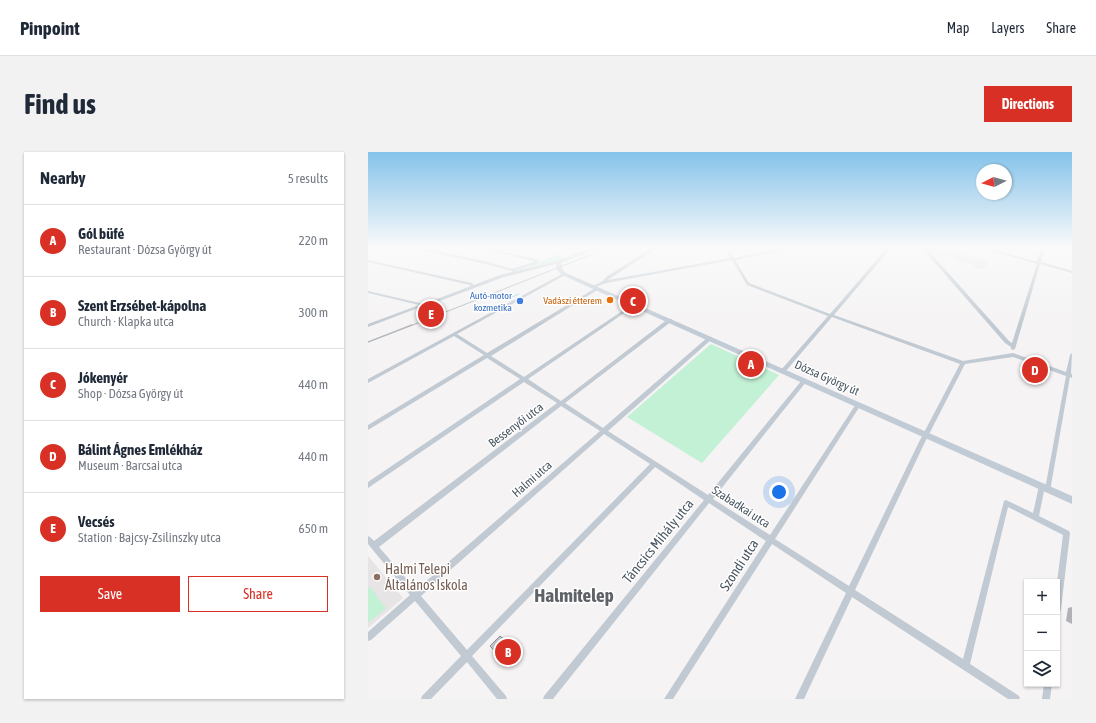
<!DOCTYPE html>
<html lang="en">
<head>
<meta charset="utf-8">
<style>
  body { margin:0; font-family:"Asap Condensed",sans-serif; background:#f2f2f3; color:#1f2937 }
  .controls { position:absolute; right:12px; bottom:12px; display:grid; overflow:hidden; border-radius:0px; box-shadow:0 1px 3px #0004 }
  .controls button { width:36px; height:36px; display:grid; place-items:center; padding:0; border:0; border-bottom:1px solid #e0e1e3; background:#fff; color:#1f2937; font:20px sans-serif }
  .compass { position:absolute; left:608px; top:12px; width:36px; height:36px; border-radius:50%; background:#fff; box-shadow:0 1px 3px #0004; rotate:264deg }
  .you { position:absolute; left:411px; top:340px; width:14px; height:14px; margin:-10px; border:3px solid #fff; border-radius:50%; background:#1a73e8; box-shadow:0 0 0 6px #1a73e833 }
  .badge { display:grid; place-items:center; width:26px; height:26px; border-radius:50%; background:#d93025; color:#fff; font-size:13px; font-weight:700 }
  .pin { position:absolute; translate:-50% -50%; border:2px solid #fff; box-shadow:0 1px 4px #0006 }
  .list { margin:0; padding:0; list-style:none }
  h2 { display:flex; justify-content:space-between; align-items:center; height:52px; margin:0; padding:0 16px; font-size:17px }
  h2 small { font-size:13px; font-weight:400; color:#747a83 }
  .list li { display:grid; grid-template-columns:26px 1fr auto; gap:12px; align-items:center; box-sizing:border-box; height:72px; padding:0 16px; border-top:1px solid #e0e1e3 }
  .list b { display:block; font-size:15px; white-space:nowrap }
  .list p { margin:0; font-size:13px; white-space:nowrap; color:#747a83 }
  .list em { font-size:13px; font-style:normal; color:#747a83 }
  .actions { display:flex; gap:8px; padding:12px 16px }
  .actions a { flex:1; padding:9px 0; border:1px solid #d93025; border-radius:0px; text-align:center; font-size:14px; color:#d93025 }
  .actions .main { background:#d93025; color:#fff }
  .icon { flex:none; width:22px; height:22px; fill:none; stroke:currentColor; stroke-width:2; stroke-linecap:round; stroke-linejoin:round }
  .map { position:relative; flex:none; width:704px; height:547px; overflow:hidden; border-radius:0px }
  header { display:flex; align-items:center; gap:24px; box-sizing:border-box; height:56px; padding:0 20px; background:#fff; border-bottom:1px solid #e0e1e3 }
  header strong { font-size:19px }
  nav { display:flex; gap:22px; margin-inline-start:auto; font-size:14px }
  .intro { display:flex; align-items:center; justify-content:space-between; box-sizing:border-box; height:96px; padding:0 24px }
  h1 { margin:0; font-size:28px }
  .button { padding:10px 18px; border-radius:0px; background:#d93025; color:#fff; font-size:14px; font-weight:700 }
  main { display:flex; gap:24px; padding:0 24px }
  aside { flex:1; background:#fff; border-radius:0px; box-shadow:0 1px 3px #0004 }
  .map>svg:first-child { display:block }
  .education { fill:#e6e4e5 }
  .green { fill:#c3f1d5 }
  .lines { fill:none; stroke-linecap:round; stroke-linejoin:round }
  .stream { stroke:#90daee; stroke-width:1 }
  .minor { fill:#c1cad2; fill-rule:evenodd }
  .tertiary { fill:#c1cad2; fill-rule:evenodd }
  .secondary { fill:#c1cbd6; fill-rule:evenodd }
  .rail-far1 { stroke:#b5b8bd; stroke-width:1 }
  .rail { stroke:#b5b8bd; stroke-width:1.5 }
  .wall { fill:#b0b2b7 }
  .shaded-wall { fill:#909195 }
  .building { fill:#cdcfd5; stroke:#909195 }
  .food-dot { fill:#e8710a; stroke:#fff; stroke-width:1.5 }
  .shop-dot { fill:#3f7fe0; stroke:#fff; stroke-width:1.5 }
  .education-dot { fill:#8d6e63; stroke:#fff; stroke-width:1.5 }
  .labels { text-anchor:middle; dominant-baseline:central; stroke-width:3; stroke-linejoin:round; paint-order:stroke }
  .far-shop-label { font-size:10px; fill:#366cbe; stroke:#fff; text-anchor:end }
  .far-food-label { font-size:10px; fill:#c56008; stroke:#fff; text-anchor:end }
  .street-label { font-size:12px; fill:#4a5661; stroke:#fff }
  .near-street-label { font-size:14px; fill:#4a5661; stroke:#fff }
  .near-education-label { font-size:14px; fill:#785e54; stroke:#fff; text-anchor:start }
  .near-district-label { font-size:19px; font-weight:bold; fill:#5f6368; stroke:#fff }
</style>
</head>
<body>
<header>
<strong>Pinpoint</strong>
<nav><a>Map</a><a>Layers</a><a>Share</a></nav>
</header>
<div class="intro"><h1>Find us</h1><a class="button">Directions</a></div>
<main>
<aside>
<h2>Nearby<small>5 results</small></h2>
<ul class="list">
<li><span class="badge">A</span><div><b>Gól büfé</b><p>Restaurant · Dózsa György út</p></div><em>220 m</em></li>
<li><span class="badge">B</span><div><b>Szent Erzsébet-kápolna</b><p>Church · Klapka utca</p></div><em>300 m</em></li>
<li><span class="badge">C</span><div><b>Jókenyér</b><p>Shop · Dózsa György út</p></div><em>440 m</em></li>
<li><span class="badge">D</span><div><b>Bálint Ágnes Emlékház</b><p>Museum · Barcsai utca</p></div><em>440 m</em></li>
<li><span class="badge">E</span><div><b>Vecsés</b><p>Station · Bajcsy-Zsilinszky utca</p></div><em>650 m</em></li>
</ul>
<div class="actions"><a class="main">Save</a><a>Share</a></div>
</aside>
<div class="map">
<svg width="704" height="547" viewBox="0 0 704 547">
  <rect width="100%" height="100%" fill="#f5f3f3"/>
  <g class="education">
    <polygon points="559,96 593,96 591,101 620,109 616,116 611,117 601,111 592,111 583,104 567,105"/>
    <polygon points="0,404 35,446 0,476"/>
  </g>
  <g class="green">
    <polygon points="189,102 197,107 149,119 149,117 168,112"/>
    <polygon points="343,192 411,223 334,311 259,265"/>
    <polygon points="2,435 18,456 0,471 0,437"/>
  </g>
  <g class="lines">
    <polyline class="stream" points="139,147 151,142"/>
    <g class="minor">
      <polygon points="44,96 53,96 84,102 117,109 144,117 166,110 167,109 109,96 117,96 172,108 168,112 147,118 150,120 148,121 141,118 117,112"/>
      <path d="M284,96H289L241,127L240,128L363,106L358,99V96H362V99L366,106L418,96H427L367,108L381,131L462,162L519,96H523L466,163L595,209L645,201L698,220L702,203L704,201L703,222H704V226L702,225L682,339L680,340L678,339L677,337L698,224L645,205L597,212L557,290L487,438L595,507L636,349L638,348L640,349L665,361L671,334L672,332L674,331L676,332L677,334L671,364L701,379L702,381L693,457L692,460L689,461V430L695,383L640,355L602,512L651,544L652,547H640L484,445L436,547H427L478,441L404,392L305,547H296L398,389L341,351L185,547H175L176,544L336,348L287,315L104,504L138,544L139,547H129L99,510L63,547H53L54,544L93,504L47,449L3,488L0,489V480L42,443L0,392V384L2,385L6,389L189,251L156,230L0,336V330L152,227L119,206L0,278V273L116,203L86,184L0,231V227L196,121H197V123L89,182L119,201L229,135H231V137L123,204L156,225L266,151H268V153L160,227L193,249L300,167H304V169L197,251L235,276L340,185H344V187L240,279L340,343L434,228H438V230L345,347L402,383L488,252H492L493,253L492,254L407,387L481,434L551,290L592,212L464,165L417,220H413V218L460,164L379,133L364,108L238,131L227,135L225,134L235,129L238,125ZM193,254L232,279L48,438L11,395ZM236,282L282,312L99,498L53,444Z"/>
      <polygon points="554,96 558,96 641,189 644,191 669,112 613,96 620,96 669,110 673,96 677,96 673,110 704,119 704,121 672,112 647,197 645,198 643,197 643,195 637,191"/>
      <polygon points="0,108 104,131 107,135 105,136 104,136 102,133 0,110"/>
      <polygon points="0,139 56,152 58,153 0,175 0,172 51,153 0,141"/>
      <polygon points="676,532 684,532 682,547 674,547"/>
    </g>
    <polygon class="tertiary" points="190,109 192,110 192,111 136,125 58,154 56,155 53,153 132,123"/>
    <polygon class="secondary" points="224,96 231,96 193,111 195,118 198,121 704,344 704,352 194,123 189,118 188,109"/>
    <polyline class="rail-far1" points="42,174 240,96"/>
    <polyline class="rail" points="0,190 44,173"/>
  </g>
  <polygon class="wall" points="704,455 704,472 698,469 700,456"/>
  <polygon class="shaded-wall" points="132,484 137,487 153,503 144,513 139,512"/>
  <polygon class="building" points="132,484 148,501 139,512 122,494"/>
  <linearGradient id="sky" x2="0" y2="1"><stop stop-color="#85c3ea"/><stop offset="0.55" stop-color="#fafafa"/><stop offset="1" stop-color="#fafafa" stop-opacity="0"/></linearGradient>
  <rect width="704" height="173" fill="url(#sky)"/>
  <circle class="food-dot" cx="242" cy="148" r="4"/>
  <circle class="shop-dot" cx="152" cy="149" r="4"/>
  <circle class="education-dot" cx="9" cy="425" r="4"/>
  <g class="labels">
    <g class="far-shop-label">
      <text x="144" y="143">Autó-motor<tspan x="144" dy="12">kozmetika</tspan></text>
    </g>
    <g class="far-food-label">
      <text x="234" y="148">Vadászi étterem</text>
    </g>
    <g class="street-label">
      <text transform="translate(459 226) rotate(24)">Dózsa György út</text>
      <text transform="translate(148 273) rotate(-37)">Bessenyői utca</text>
      <text transform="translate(164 327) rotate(-41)">Halmi utca</text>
      <text transform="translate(373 355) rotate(33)">Szabadkai utca</text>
    </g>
    <g class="near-street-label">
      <text transform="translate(290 389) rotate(-51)">Táncsics Mihály utca</text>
      <text transform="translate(371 413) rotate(-57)">Szondi utca</text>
    </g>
    <g class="near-education-label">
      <text x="17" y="417">Halmi Telepi<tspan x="17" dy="16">Általános Iskola</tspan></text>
    </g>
    <g class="near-district-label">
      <text x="206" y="443">Halmitelep</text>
    </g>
  </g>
</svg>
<div class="controls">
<button>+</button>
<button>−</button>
<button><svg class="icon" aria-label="layers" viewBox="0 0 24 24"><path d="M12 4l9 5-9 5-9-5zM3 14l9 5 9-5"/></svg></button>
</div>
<svg class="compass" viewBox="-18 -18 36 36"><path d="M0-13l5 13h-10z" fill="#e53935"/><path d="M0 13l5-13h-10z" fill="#747a83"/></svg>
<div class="you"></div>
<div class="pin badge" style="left:383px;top:212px">A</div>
<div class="pin badge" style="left:140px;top:500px">B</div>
<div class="pin badge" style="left:265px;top:149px">C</div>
<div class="pin badge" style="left:667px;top:218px">D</div>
<div class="pin badge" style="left:63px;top:162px">E</div>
</div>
</main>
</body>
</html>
